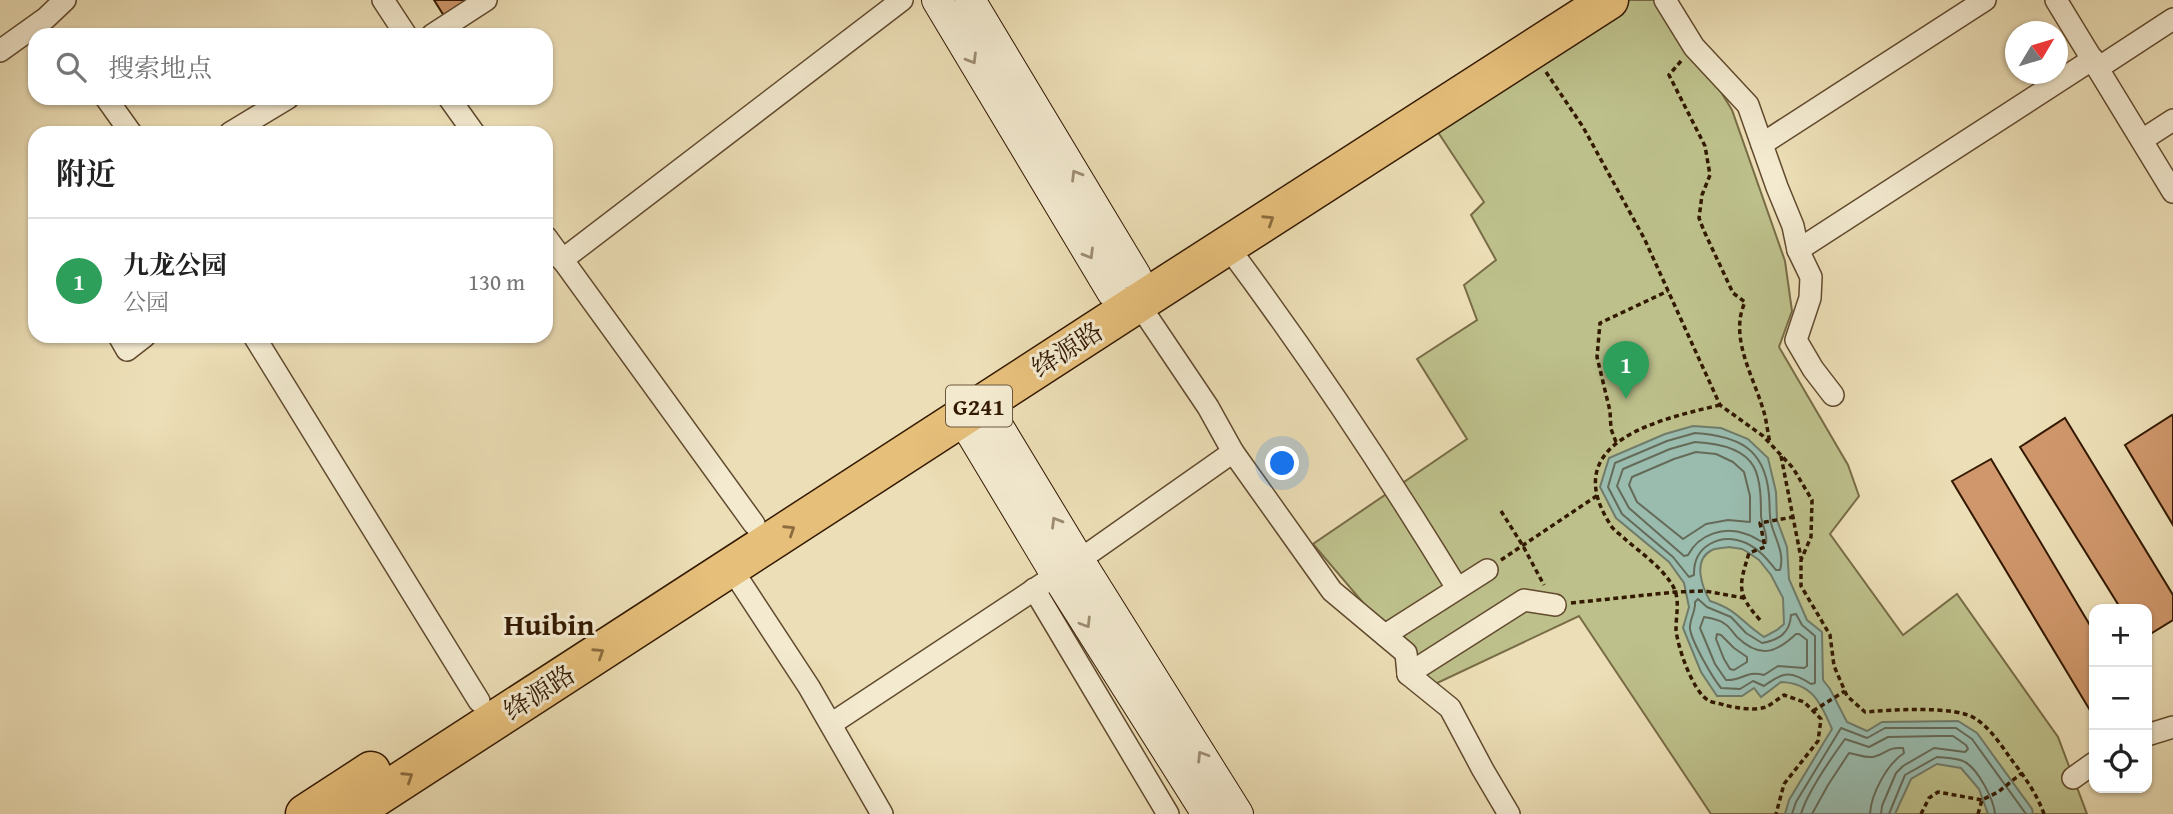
<!DOCTYPE html>
<html lang="zh">
<head>
<meta charset="utf-8">
<style>
  body { margin:0; font-family:"Gentium Book Plus","Noto Serif SC",serif; background:#f6f6f6; color:#222 }
  .controls { position:absolute; right:21px; bottom:21px; display:grid; overflow:hidden; border-radius:14px; box-shadow:0 2px 5px #0004 }
  .controls button { width:63px; height:63px; display:grid; place-items:center; padding:0; border:0; border-bottom:2px solid #e0e0e0; background:#fff; color:#222; font:35px sans-serif }
  .compass { position:absolute; left:2005px; top:21px; width:63px; height:63px; border-radius:50%; background:#fff; box-shadow:0 2px 5px #0004; rotate:52deg }
  .you { position:absolute; left:1283px; top:464px; width:24px; height:24px; margin:-18px; border:5px solid #fff; border-radius:50%; background:#1a73e8; box-shadow:0 0 0 10px #1a73e833 }
  .badge { display:grid; place-items:center; width:46px; height:46px; border-radius:50%; background:#8f2418; color:#fff; font-size:23px; font-weight:700 }
  .pin { position:absolute; translate:-50% -58px; filter:drop-shadow(0 2px 4px #0008) }
  .pin::after { content:''; position:absolute; top:37px; width:24px; height:21px; background:inherit; clip-path:polygon(0 0,100% 0,50% 100%) }
  .list { margin:0; padding:0; list-style:none }
  h2 { display:flex; justify-content:space-between; align-items:center; height:91px; margin:0; padding:0 28px; font-size:30px }
  h2 small { font-size:23px; font-weight:400; color:#767676 }
  .list li { display:grid; grid-template-columns:46px 1fr auto; gap:21px; align-items:center; box-sizing:border-box; height:126px; padding:0 28px; border-top:2px solid #e0e0e0 }
  .list b { display:block; font-size:26px; white-space:nowrap }
  .list p { margin:0; font-size:23px; white-space:nowrap; color:#767676 }
  .list em { font-size:23px; font-style:normal; color:#767676 }
  .icon { flex:none; width:38px; height:38px; fill:none; stroke:currentColor; stroke-width:2; stroke-linecap:round; stroke-linejoin:round }
  .map { position:relative; flex:none; width:2173px; height:814px; overflow:hidden }
  .search { position:absolute; background:#fff; box-shadow:0 2px 5px #0004; left:28px; top:28px; width:525px; height:77px; display:flex; align-items:center; gap:18px; box-sizing:border-box; padding:0 24px; border-radius:21px; color:#767676; font-size:26px }
  .panel { position:absolute; background:#fff; box-shadow:0 2px 5px #0004; left:28px; top:126px; width:525px; height:217px; border-radius:21px }
  .map>svg:first-child { display:block }
  .green { fill:#bdc08b; stroke:#786c46; stroke-width:2 }
  .water { fill:#99bcaf; stroke:#707b69; stroke-width:2; fill-rule:evenodd }
  .lines { fill:none; stroke-linecap:round; stroke-linejoin:round }
  .shore { stroke:#666a58; stroke-width:2 }
  .building { fill:#cf976b; stroke:#331900; stroke-width:2 }
  .street-casing { stroke:#614a2e; stroke-width:24 }
  .secondary-casing { stroke:#331900; stroke-width:32 }
  .highway-casing { stroke:#331900; stroke-width:41 }
  .path { stroke:#331900; stroke-width:3.5; stroke-dasharray:5 3.5; stroke-linecap:butt }
  .street { stroke:#f3ead0; stroke-width:21 }
  .secondary { stroke:#f3ead0; stroke-width:30 }
  .highway { stroke:#e6bf7b; stroke-width:38 }
  .oneway { stroke:#9d8c72 }
  .oneway2 { stroke:#8c6c3e }
  .labels { text-anchor:middle; dominant-baseline:central; stroke-width:6; stroke-linejoin:round; paint-order:stroke }
  .shield { fill:#f3ead0; stroke:#6d583e; stroke-width:2 }
  .shield-label { font-size:24px; font-weight:bold; fill:#331900 }
  .street-label { font-size:26px; fill:#331900; stroke:#f3ead0 }
  .quarter-label { font-size:30px; font-weight:bold; fill:#331900; stroke:#f3ead0 }
</style>
</head>
<body>
<div class="map">
<svg width="2173" height="814" viewBox="0 0 2173 814">
  <rect width="100%" height="100%" fill="#ecdeb6"/>
  <filter id="stains"><feTurbulence type="fractalNoise" baseFrequency=".00286" numOctaves="4"/><feColorMatrix values="0 0 0 0 .2 0 0 0 0 .09 0 0 0 0 .02 0 0 0 .5 -.17"/></filter>
  <radialGradient id="worn" r=".72"><stop offset=".6" stop-color="#630" stop-opacity="0"/><stop offset="1" stop-color="#630" stop-opacity=".3"/></radialGradient>
  <polygon class="green" points="1609,0 1665,0 1732,110 1785,261 1792,311 1779,347 1848,465 1859,496 1830,534 1903,635 1957,594 2058,737 2087,814 1711,814 1579,616 1433,685 1313,544 1467,439 1417,359 1477,320 1464,285 1496,260 1471,215 1484,202 1428,117"/>
  <path class="water" d="M1693,426L1721,428L1748,439L1768,458L1776,492L1777,520L1787,547L1789,579L1807,620L1822,632L1823,680L1830,689L1847,722L1867,731L1882,722L1958,721L1977,733L2032,809L2033,814H1988L1979,789L1961,768L1937,764L1911,779L1895,814H1785L1789,800L1832,729C1821,703 1812,683 1781,682L1761,697L1754,688L1742,696H1717L1701,672L1683,628L1689,607L1684,583L1669,562L1616,518L1600,487L1609,458L1665,434ZM1729,547L1742,549L1749,553L1759,560L1771,575L1783,598L1784,624L1777,630L1764,637C1741,622 1738,610 1710,601C1702,587 1692,560 1712,550C1717,548 1724,548 1729,547Z"/>
  <g class="lines">
    <g class="shore">
      <path d="M1695,433C1738,436 1765,448 1769,495C1770,504 1769,514 1771,523C1775,539 1785,553 1780,570H1776C1767,559 1759,549 1746,543C1720,532 1693,546 1694,575L1689,577L1673,557L1622,514L1608,487L1615,463L1667,441Z"/>
      <path d="M1695,442C1715,443 1743,447 1754,467C1761,481 1761,501 1761,516C1762,526 1768,534 1766,543C1759,542 1754,536 1746,534C1724,526 1699,534 1688,555L1684,556L1629,508L1617,486L1623,469L1670,449Z"/>
      <polygon points="1696,452 1716,454 1733,462 1744,472 1750,496 1750,522 1728,520 1706,524 1683,539 1637,502 1629,485 1632,477 1674,459"/>
      <path d="M1698,599L1707,607L1731,617L1746,633L1762,643C1779,640 1790,633 1791,615L1796,614L1802,625L1815,636V683L1811,684C1790,670 1783,672 1764,686L1753,681L1740,689L1721,688C1712,677 1692,642 1690,629C1689,620 1696,611 1695,602Z"/>
      <path d="M1704,617C1711,618 1720,620 1725,624C1730,627 1733,633 1737,637C1759,658 1775,654 1796,634H1799L1807,640V666L1804,668L1778,666L1764,675C1745,670 1743,681 1726,680L1715,664L1700,628Z"/>
      <polygon points="1717,634 1721,635 1734,648 1747,657 1747,662 1734,670 1730,669 1724,659 1716,639"/>
      <polyline points="1792,814 1796,802 1841,728 1867,738 1885,728 1956,728 1972,739 2026,814"/>
      <path d="M1801,814C1807,793 1832,757 1845,739L1869,747L1888,737L1939,736H1953L1966,745L1968,749L1965,752L1934,748L1903,766L1896,773L1882,806L1881,814"/>
      <path d="M1812,814L1828,785L1849,753C1857,754 1864,758 1873,757C1887,754 1886,747 1903,748L1904,753C1887,764 1871,794 1870,814"/>
      <path d="M1889,814L1905,775L1937,757C1945,758 1958,758 1965,762C1978,769 1994,800 1995,814"/>
    </g>
  </g>
  <g class="building">
    <polygon points="434,0 470,0 444,16"/>
    <polygon points="2172,415 2173,417 2173,525 2125,445"/>
    <polygon points="2065,418 2173,595 2173,620 2147,636 2147,609 2121,609 2020,447"/>
    <polygon points="1991,459 2094,632 2094,717 1952,481"/>
  </g>
  <g class="lines">
    <defs>
      <g id="street">
        <polyline points="383,0 406,35"/>
        <polyline points="1665,0 1694,47 1748,105 1777,187 1793,226 1798,250 1811,277 1810,298 1796,340 1813,369 1833,395"/>
        <polyline points="2056,0 2173,192"/>
        <polyline points="432,35 486,0"/>
        <polyline points="0,51 46,18 65,0"/>
        <polyline points="2098,68 2173,19"/>
        <polyline points="106,98 131,133"/>
        <polyline points="449,98 474,133"/>
        <polyline points="230,133 288,98"/>
        <polyline points="2142,140 2173,120"/>
        <polyline points="1762,144 1985,0"/>
        <polyline points="546,237 754,524"/>
        <path d="M1228,247C1310,357 1385,470 1457,588"/>
        <polyline points="1798,250 2093,59"/>
        <polyline points="562,260 902,0"/>
        <polyline points="1138,303 1208,407 1233,452 1332,591 1406,653 1408,674 1450,708 1483,770 1509,814"/>
        <polyline points="119,336 127,350 145,336"/>
        <polyline points="254,336 479,701"/>
        <polyline points="731,568 809,687 882,814"/>
        <polyline points="1034,589 1168,814"/>
        <polyline points="1385,635 1487,570"/>
        <polyline points="1408,674 1524,600 1555,605"/>
        <polyline points="831,724 1088,554 1233,452"/>
        <polyline points="2147,735 2173,727"/>
        <polyline points="2073,778 2094,763"/>
      </g>
      <g id="secondary">
        <polyline points="937,0 1112,292"/>
        <polyline points="970,0 1136,276"/>
        <polyline points="984,403 1079,560 1238,814"/>
        <polyline points="962,418 1058,578 1207,814"/>
      </g>
      <g id="highway">
        <polyline points="305,814 371,771"/>
        <polyline points="350,814 1138,303 1609,0"/>
      </g>
    </defs>
    <use href="#street" class="street-casing"/>
    <use href="#secondary" class="secondary-casing"/>
    <use href="#highway" class="highway-casing"/>
    <g class="path">
      <path d="M1681,61L1669,75L1705,146L1710,175L1702,195L1699,218L1704,231L1733,293L1745,302C1728,339 1756,380 1765,416C1767,425 1768,434 1770,443"/>
      <path d="M1546,72L1583,127L1644,238L1720,405L1763,436L1793,468L1812,500L1811,537L1801,560V586L1830,635L1834,666L1847,696L1865,712C1890,710 1956,705 1976,719C1991,729 2001,745 2011,759C2024,776 2037,794 2044,814"/>
      <path d="M1720,405C1661,419 1557,441 1610,524C1613,530 1620,534 1625,539C1640,552 1660,566 1671,583C1681,597 1676,613 1676,629C1677,646 1693,692 1708,700C1712,703 1719,703 1724,705C1736,708 1754,711 1766,707C1772,704 1778,699 1784,695L1804,702L1821,719L1818,741L1784,784L1776,814"/>
      <polyline points="1616,442 1611,429 1610,411 1597,357 1600,323 1668,291"/>
      <polyline points="1781,456 1801,558"/>
      <polyline points="1501,511 1523,546 1544,585"/>
      <polyline points="1501,560 1598,495"/>
      <polyline points="1571,603 1675,592 1705,591 1744,598"/>
      <path d="M1760,620C1736,593 1739,586 1749,553L1765,547L1760,523L1793,517"/>
      <polyline points="1813,711 1845,691"/>
      <polyline points="1921,814 1929,798 1938,792 1982,800"/>
      <polyline points="1978,814 1982,800 1998,792 2022,773"/>
    </g>
    <use href="#street" class="street"/>
    <use href="#secondary" class="secondary"/>
    <use href="#highway" class="highway"/>
  </g>
  <defs><path id="oneway-chevron" d="M-2-3.5L2.5 0L-2 3.5" fill="none" stroke-width="1.6" stroke-linecap="round" stroke-linejoin="round" transform="scale(1.75)"/></defs>
  <g class="oneway">
    <use href="#oneway-chevron" transform="translate(972 59) rotate(59)"/>
    <use href="#oneway-chevron" transform="translate(1076 175) rotate(-121)"/>
    <use href="#oneway-chevron" transform="translate(1089 254) rotate(59)"/>
    <use href="#oneway-chevron" transform="translate(1056 522) rotate(-121)"/>
    <use href="#oneway-chevron" transform="translate(1086 623) rotate(58)"/>
    <use href="#oneway-chevron" transform="translate(1202 756) rotate(-122)"/>
  </g>
  <g class="oneway2">
    <use href="#oneway-chevron" transform="translate(1269 220) rotate(-33)"/>
    <use href="#oneway-chevron" transform="translate(790 530) rotate(-33)"/>
    <use href="#oneway-chevron" transform="translate(599 653) rotate(-33)"/>
    <use href="#oneway-chevron" transform="translate(408 777) rotate(-33)"/>
  </g>
  <g class="labels">
    <rect class="shield" x="946" y="385.5" width="66" height="41" rx="5"/>
    <g class="shield-label">
      <text x="979" y="406">G241</text>
    </g>
    <g class="street-label">
      <text transform="translate(1067 349) rotate(-33)">绛源路</text>
      <text transform="translate(539 692) rotate(-33)">绛源路</text>
    </g>
    <g class="quarter-label">
      <text x="549" y="624">Huibin</text>
    </g>
  </g>
  <rect width="100%" height="100%" filter="url(#stains)"/>
  <rect width="100%" height="100%" fill="url(#worn)"/>
</svg>
<div class="controls">
<button>+</button>
<button>−</button>
<button><svg class="icon" aria-label="locate" viewBox="0 0 24 24"><circle cx="12" cy="12" r="6"/><path d="M12 2v4M12 18v4M2 12h4M18 12h4"/></svg></button>
</div>
<svg class="compass" viewBox="-18 -18 36 36"><path d="M0-13l5 13h-10z" fill="#e53935"/><path d="M0 13l5-13h-10z" fill="#767676"/></svg>
<div class="you"></div>
<div class="pin badge" style="left:1626px;top:399px;background:#2e9e5b">1</div>
<div class="search"><svg class="icon" aria-label="search" viewBox="0 0 24 24"><circle cx="10" cy="10" r="6"/><path d="M15 15l6 6"/></svg>搜索地点</div>
<section class="panel">
<h2>附近<small></small></h2>
<ul class="list">
<li><span class="badge" style="background:#2e9e5b">1</span><div><b>九龙公园</b><p>公园</p></div><em>130 m</em></li>
</ul>
</section>
</div>
</body>
</html>
